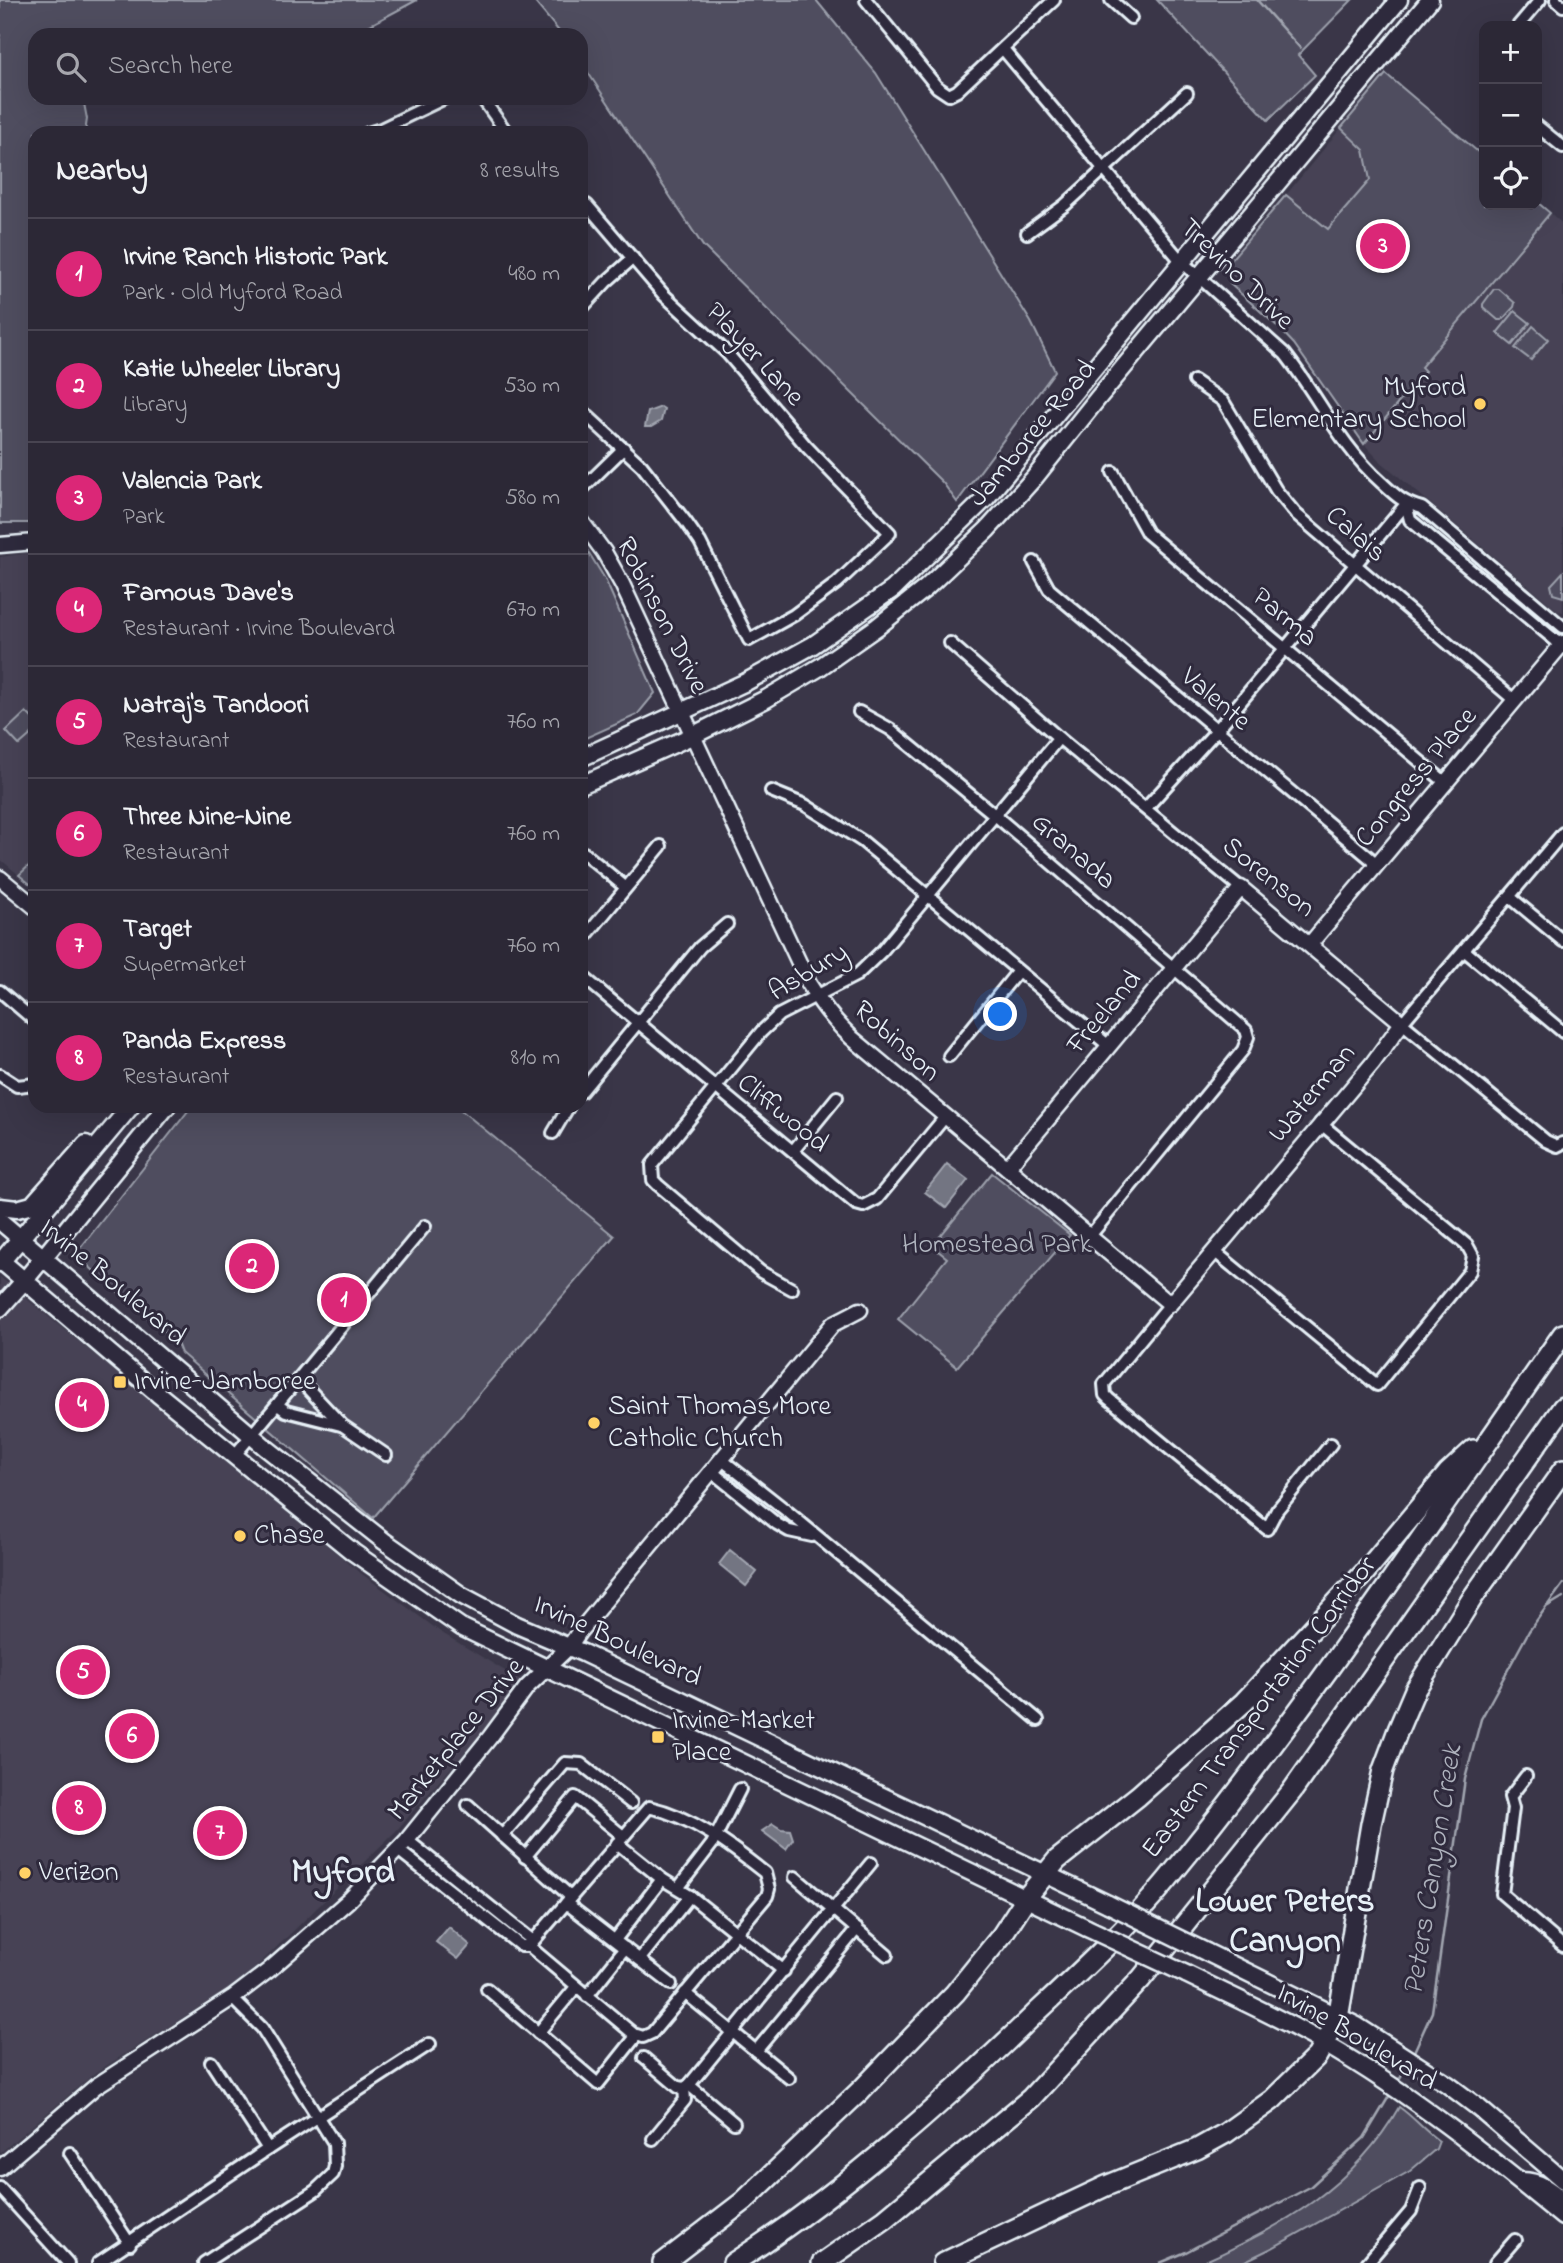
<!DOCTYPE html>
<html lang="en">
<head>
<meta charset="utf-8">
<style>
  body { margin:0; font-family:"Indie Flower",sans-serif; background:#34303e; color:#f1f3f6 }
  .controls { position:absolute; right:21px; top:21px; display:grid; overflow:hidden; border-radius:14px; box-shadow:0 7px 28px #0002 }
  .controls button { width:63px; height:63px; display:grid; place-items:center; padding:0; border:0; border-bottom:2px solid #484451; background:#2c2836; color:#f1f3f6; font:35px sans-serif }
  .you { position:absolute; left:1001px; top:1015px; width:24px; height:24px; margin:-18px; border:5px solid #fff; border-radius:50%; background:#1a73e8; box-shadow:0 0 0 10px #1a73e833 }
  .badge { display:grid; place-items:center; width:46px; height:46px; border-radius:50%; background:#db2777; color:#fff; font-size:23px; font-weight:700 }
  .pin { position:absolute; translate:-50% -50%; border:4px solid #fff; box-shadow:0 2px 7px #0006 }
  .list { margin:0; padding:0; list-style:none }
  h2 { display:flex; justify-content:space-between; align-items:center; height:91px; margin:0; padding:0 28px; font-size:30px }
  h2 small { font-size:23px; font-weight:400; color:#a6a6ad }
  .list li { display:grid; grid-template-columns:46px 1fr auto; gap:21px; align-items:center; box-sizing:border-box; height:112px; padding:0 28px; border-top:2px solid #484451 }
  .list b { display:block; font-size:26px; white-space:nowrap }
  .list p { margin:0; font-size:23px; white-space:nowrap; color:#a6a6ad }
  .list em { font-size:23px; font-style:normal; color:#a6a6ad }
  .icon { flex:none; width:38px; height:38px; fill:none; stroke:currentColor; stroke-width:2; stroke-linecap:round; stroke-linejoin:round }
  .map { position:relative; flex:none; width:1563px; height:2263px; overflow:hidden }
  .search { position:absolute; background:#2c2836; box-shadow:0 7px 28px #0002; left:28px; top:28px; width:560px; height:77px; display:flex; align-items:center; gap:18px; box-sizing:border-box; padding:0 24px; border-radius:21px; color:#a6a6ad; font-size:26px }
  .panel { position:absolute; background:#2c2836; box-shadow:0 7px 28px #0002; left:28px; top:126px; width:560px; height:987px; border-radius:21px }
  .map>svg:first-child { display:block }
  .built { fill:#464354 }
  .green { fill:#504e5f; stroke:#9ca0ac; stroke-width:2 }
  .water { fill:#737482; stroke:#a2a6b1; stroke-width:2 }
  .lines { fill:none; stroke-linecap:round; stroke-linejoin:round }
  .stream { stroke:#a2a6b1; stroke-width:2.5 }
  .street-casing { stroke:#e8f1f8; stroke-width:16 }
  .secondary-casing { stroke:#e8f1f8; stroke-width:19 }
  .primary-casing { stroke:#e8f1f8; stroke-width:21 }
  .highway-casing { stroke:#e8f1f8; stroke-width:24 }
  .street { stroke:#2f2a3d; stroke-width:10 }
  .secondary { stroke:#2f2a3d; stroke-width:14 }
  .primary { stroke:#2f2a3d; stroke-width:16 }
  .highway { stroke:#2f2a3d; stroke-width:19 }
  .primary-bridge-casing { stroke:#e8f1f8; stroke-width:21; stroke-linecap:butt }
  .primary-bridge { stroke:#2f2a3d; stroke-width:16 }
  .poi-dot { fill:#ffd166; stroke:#2f2a3d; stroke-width:2.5 }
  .labels { text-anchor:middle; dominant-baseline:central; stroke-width:6; stroke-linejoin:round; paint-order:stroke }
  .street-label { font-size:28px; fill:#e8f1f8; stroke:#2f2a3d }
  .poi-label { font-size:28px; fill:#e8f1f8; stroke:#2f2a3d; text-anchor:start }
  .park-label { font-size:28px; fill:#b3b8c2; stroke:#2f2a3d }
  .water-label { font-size:30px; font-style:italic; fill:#aeb2bd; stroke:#2f2a3d }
  .district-label { font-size:35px; font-weight:bold; fill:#e8f1f8; stroke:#2f2a3d }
</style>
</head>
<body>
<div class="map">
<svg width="1563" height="2263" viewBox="0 0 1563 2263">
  <rect width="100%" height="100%" fill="#3a3648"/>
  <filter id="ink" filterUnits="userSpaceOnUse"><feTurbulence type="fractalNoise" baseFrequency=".0143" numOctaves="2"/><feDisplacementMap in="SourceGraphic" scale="14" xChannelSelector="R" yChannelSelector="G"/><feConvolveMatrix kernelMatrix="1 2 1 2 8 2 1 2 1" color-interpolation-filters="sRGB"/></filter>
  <g filter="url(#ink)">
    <g class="built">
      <polygon points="1341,128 1364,150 1370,180 1328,229 1286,195"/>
      <polygon points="1550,213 1563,224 1563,612 1558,611 1379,460 1364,444 1425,371 1421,368"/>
      <polygon points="35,552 35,860 19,875 0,859 0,557"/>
      <polygon points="0,1277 362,1574 442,1633 525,1683 396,1831 243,1980 95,2073 0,2153"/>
    </g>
    <g class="green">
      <polygon points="0,0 417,0 361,30 345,35 35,35 35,98 83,98 87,119 85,133 35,133 35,523 0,523"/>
      <polygon points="533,0 816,0 876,73 1031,322 1055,371 957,502 943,483 703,246 581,62 581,35 562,35"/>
      <polygon points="1157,0 1352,0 1298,55 1315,75 1268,120"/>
      <polygon points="1386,74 1484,157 1484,205 1537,205 1537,202 1550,213 1421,367 1425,371 1364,444 1294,344 1278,327 1230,284 1228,263 1286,195 1328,229 1370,180 1364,150 1341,128"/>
      <polygon points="1494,289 1499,289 1515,303 1514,307 1502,320 1498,320 1483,307 1483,304"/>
      <polygon points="1515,311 1530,323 1512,345 1497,333"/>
      <polygon points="1533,326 1548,339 1531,360 1515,348"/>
      <polygon points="581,540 605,579 655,693 637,715 581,740"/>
      <polygon points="1563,572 1563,597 1553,594 1551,585"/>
      <polygon points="26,712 35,721 35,731 19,745 6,731"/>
      <polygon points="35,860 35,888 19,875"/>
      <polygon points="192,1106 456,1106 614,1236 373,1518 212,1380 181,1353 177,1343 78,1257 78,1251"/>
      <polygon points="992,1173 1070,1235 957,1367 898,1319 947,1258 932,1246"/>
      <path d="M1399,2107C1415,2118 1424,2131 1439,2141L1436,2149L1410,2171L1272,2248L1241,2263H1201C1280,2228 1355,2186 1399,2107Z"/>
    </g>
    <g class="water">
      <polygon points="661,407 664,409 661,421 651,427 645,427 648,412"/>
      <polygon points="947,1164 968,1180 946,1208 925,1192"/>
      <polygon points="730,1550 757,1572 746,1586 719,1564"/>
      <polygon points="773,1824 781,1829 790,1830 793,1839 786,1849 762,1831"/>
      <polygon points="449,1927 470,1945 458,1959 436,1942"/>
    </g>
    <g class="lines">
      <g class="stream">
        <polyline points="1257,0 1300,48"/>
        <polyline points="1548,1606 1563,1597"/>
        <polyline points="1413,2054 1432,2012 1465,1779 1481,1719 1529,1631 1563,1584"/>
        <polyline points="1398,2081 1407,2066"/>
        <polyline points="1160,2263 1186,2252 1310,2187 1364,2138 1391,2093"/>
      </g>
      <defs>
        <g id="street">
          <polyline points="866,0 937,87 949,95 957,91 1054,0"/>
          <polyline points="1111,0 1131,18"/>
          <polyline points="1556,0 1563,6"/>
          <polyline points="1518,26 1540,0"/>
          <path d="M1003,49L1181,261L1285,354C1319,397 1340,446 1382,483C1396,496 1403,503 1422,508L1563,627"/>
          <polyline points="482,98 507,133"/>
          <polyline points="1537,126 1563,147"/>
          <polyline points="368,133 381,129 445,98"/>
          <polyline points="1027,233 1065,205 1187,93"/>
          <polyline points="581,309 606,282 633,258"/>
          <polyline points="1194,381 1223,401 1276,490 1296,514 1514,700"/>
          <polyline points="581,410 642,466 686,522 700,542 749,640 794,615 837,583 890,533 806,446 727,353 664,295 587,205"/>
          <polyline points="1113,472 1147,533 1446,783"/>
          <polyline points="581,490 624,448"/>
          <polyline points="1406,504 1410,520 1561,645"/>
          <polyline points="1034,562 1049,589 1377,864"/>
          <polyline points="950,643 1059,738 1241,888"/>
          <polyline points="859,712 890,729 996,816 1246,1030 1248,1037 1243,1050 1089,1237"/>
          <polyline points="771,791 805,805 862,841 1109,1046"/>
          <polyline points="1146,808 1216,731 1406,504"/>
          <polyline points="1563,833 1402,1023 1546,1141 1557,1146 1563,1143"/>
          <polyline points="584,853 625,887"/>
          <polyline points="1510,897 1563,941"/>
          <polyline points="581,942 661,846"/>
          <polyline points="1465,951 1563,1032"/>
          <polyline points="581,975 856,1204 863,1206 877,1199 945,1117"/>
          <polyline points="0,991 35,1021"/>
          <polyline points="949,1056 1018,971"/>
          <polyline points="0,1075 17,1086 35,1084"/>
          <polyline points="581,1092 700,947 727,924"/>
          <polyline points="553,1133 569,1106"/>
          <polyline points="793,1151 837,1097"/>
          <polyline points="1214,1251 1377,1385 1470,1271 1473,1256 1467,1245 1320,1123"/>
          <polyline points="792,1289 761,1272 658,1185 653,1180 652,1165 761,1032 779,1015 857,975 882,951 1059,738"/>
          <polyline points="1170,1304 1104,1384 1105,1395 1109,1399 1267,1529 1277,1510 1331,1444"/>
          <polyline points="299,1379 342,1425 386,1455"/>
          <polyline points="278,1405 286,1411 341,1425"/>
          <polyline points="235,1455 425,1226"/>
          <polyline points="721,1459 788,1512 1038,1720"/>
          <polyline points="711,1471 777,1524 789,1531 812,1536"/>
          <polyline points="1526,1776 1510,1797 1513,1808 1502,1894 1563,1946"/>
          <polyline points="468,1805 571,1897"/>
          <polyline points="502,1836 565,1763 581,1764 631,1803"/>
          <polyline points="407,1840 533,1941"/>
          <polyline points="617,1843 662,1879 690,1896 784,1971"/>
          <path d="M398,1850L521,1946H529L649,1807C693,1817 731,1846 765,1873L769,1889L767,1896L652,2033L643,2037L637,2035L598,2084L487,1989"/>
          <polyline points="525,1857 575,1797 623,1836"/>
          <polyline points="795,1877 887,1955"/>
          <polyline points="679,1887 712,1844 740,1789"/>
          <polyline points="566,1903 671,1984"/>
          <polyline points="615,1940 662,1879"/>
          <polyline points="529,1946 636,2036"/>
          <polyline points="640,1959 690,1896"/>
          <polyline points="685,1993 789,2078"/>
          <polyline points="587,1996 625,1948"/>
          <polyline points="538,2033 576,1987"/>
          <polyline points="756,2051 857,1929"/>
          <polyline points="644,2058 678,2087 684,2088 689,2085 871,1863"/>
          <polyline points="211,2062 268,2149"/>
          <polyline points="689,2085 734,2123"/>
          <polyline points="653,2139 685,2100 684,2088"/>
          <polyline points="70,2153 130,2244"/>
          <polyline points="0,2188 68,2263"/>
          <polyline points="98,2263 268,2149 430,2044"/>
          <polyline points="204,2263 315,2191 333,2174 335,2166 334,2143 262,2028 232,1998"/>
          <polyline points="1367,2263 1411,2211 1420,2188"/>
          <polyline points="1495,2263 1515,2240"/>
        </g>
        <g id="secondary">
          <path d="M581,521L604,552L622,584L809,984C821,1004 835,1022 852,1038L1170,1304L1372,1064L1402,1023L1241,888L1007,1168"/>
          <polyline points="0,545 35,542"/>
          <polyline points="0,878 35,907"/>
          <polyline points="1310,944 1563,643"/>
          <polyline points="0,2168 96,2086 232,1998 269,1970 349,1900 407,1840 490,1737 527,1687 569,1647 579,1632 833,1324 860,1310"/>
        </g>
        <g id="primary">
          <polyline points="581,758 746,682 813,645 893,589 987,497 1399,0"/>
          <polyline points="581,785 692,736 766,699 820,667 877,627 926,588 987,530 1035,477 1098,398 1430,0"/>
          <polyline points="0,1207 17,1209 32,1205 86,1144"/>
          <polyline points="0,1221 265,1447 384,1541 461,1595 517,1625 583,1653 1108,1904"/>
          <polyline points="0,1260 158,1394 353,1552 461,1627 1087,1928"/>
          <polyline points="0,1263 131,1106"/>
          <polyline points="0,1308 25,1280 167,1106"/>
          <polyline points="1206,1952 1357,2026 1447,2084 1479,2108 1563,2180"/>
          <path d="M1186,1974C1233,1997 1281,2018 1325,2044C1410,2093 1487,2155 1563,2217"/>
          <path d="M1522,2181C1539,2181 1550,2190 1563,2201"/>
        </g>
        <g id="highway">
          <polyline points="663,2263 744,2201 861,2090 955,1993 1002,1935 1026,1898 1057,1860 1138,1796 1244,1702 1366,1571 1448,1473 1473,1450"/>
          <path d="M733,2263C842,2193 941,2105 1034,2015C1080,1972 1127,1929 1167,1880C1310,1706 1434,1518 1563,1334"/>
          <polyline points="822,2263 885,2219 1031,2098 1141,1979 1292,1791 1563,1407"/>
          <polyline points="943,2263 1106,2186 1197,2149 1226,2133 1272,2100 1317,2056 1338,2018 1371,1824 1383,1770 1398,1730 1415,1690 1473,1597 1563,1470"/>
        </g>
      </defs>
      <use href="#street" class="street-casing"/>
      <use href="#secondary" class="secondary-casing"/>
      <use href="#primary" class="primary-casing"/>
      <use href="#highway" class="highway-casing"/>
      <use href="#street" class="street"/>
      <use href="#secondary" class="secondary"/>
      <use href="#primary" class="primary"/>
      <use href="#highway" class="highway"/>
      <defs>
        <g id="primary-bridge">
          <polyline points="1108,1904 1206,1952"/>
          <polyline points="1087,1928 1186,1974"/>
        </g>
      </defs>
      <use href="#primary-bridge" class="primary-bridge-casing"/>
      <use href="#primary-bridge" class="primary-bridge"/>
    </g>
  </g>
  <g class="poi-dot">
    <circle cx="1480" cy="404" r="7"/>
    <rect x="113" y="1375" width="14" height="14" rx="3.5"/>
    <circle cx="594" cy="1423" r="7"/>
    <circle cx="240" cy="1536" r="7"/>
    <rect x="651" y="1730" width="14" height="14" rx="3.5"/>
    <circle cx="25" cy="1873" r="7"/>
  </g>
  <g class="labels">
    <g class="street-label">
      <text transform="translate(1236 275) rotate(44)">Trevino Drive</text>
      <text transform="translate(754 355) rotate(47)">Player Lane</text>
      <text transform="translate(1033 434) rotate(-50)">Jamboree Road</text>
      <text transform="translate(1355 535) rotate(41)">Calais</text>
      <text transform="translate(661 616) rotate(63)">Robinson Drive</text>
      <text transform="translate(1284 618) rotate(40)">Parma</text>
      <text transform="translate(1215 700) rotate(40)">Valente</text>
      <text transform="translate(1417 778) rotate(-50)">Congress Place</text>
      <text transform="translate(1073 852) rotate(41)">Granada</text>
      <text transform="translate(1268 878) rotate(39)">Sorenson</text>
      <text transform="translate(809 973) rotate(-31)">Asbury</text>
      <text transform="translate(1105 1013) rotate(-50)">Freeland</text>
      <text transform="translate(896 1042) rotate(42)">Robinson</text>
      <text transform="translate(1313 1094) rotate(-50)">Waterman</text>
      <text transform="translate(782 1114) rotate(39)">Cliffwood</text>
      <text transform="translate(112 1283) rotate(40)">Irvine Boulevard</text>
      <text transform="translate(617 1642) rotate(25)">Irvine Boulevard</text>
      <text transform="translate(1260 1708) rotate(-53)">Eastern Transportation Corridor</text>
      <text transform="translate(457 1740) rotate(-51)">Marketplace Drive</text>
      <text transform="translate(1356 2038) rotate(31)">Irvine Boulevard</text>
    </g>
    <g class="poi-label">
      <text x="1466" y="388" text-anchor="end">Myford<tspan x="1466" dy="32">Elementary School</tspan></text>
      <text x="134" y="1382">Irvine-Jamboree</text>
      <text x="608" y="1407">Saint Thomas More<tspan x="608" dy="32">Catholic Church</tspan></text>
      <text x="254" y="1536">Chase</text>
      <text x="672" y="1721">Irvine-Market<tspan x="672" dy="32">Place</tspan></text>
      <text x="39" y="1873">Verizon</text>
    </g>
    <g class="park-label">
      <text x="997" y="1245">Homestead Park</text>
    </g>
    <g class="water-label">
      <text transform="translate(1434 1870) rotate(-81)">Peters Canyon Creek</text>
    </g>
    <g class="district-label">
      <text x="343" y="1873">Myford</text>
      <text x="1285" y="1902">Lower Peters<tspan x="1285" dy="40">Canyon</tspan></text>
    </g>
  </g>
</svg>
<div class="controls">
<button>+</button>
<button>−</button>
<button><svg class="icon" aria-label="locate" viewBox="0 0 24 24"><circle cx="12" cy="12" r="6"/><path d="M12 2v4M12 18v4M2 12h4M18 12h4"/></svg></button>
</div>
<div class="you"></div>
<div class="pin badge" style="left:344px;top:1300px">1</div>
<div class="pin badge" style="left:252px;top:1266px">2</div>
<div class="pin badge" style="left:1383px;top:246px">3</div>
<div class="pin badge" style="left:82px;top:1405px">4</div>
<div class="pin badge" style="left:83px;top:1672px">5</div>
<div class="pin badge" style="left:132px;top:1736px">6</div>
<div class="pin badge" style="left:220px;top:1833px">7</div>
<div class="pin badge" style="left:79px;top:1808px">8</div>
<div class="search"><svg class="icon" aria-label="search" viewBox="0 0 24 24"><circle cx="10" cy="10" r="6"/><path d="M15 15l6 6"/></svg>Search here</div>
<section class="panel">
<h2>Nearby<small>8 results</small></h2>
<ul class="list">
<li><span class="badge">1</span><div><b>Irvine Ranch Historic Park</b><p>Park · Old Myford Road</p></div><em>480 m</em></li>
<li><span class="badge">2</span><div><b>Katie Wheeler Library</b><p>Library</p></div><em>530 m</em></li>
<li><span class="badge">3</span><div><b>Valencia Park</b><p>Park</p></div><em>580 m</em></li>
<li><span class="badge">4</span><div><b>Famous Dave's</b><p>Restaurant · Irvine Boulevard</p></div><em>670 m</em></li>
<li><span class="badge">5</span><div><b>Natraj's Tandoori</b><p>Restaurant</p></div><em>760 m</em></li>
<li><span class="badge">6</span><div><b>Three Nine-Nine</b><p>Restaurant</p></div><em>760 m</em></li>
<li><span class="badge">7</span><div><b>Target</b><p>Supermarket</p></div><em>760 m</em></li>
<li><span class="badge">8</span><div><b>Panda Express</b><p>Restaurant</p></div><em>810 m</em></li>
</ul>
</section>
</div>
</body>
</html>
